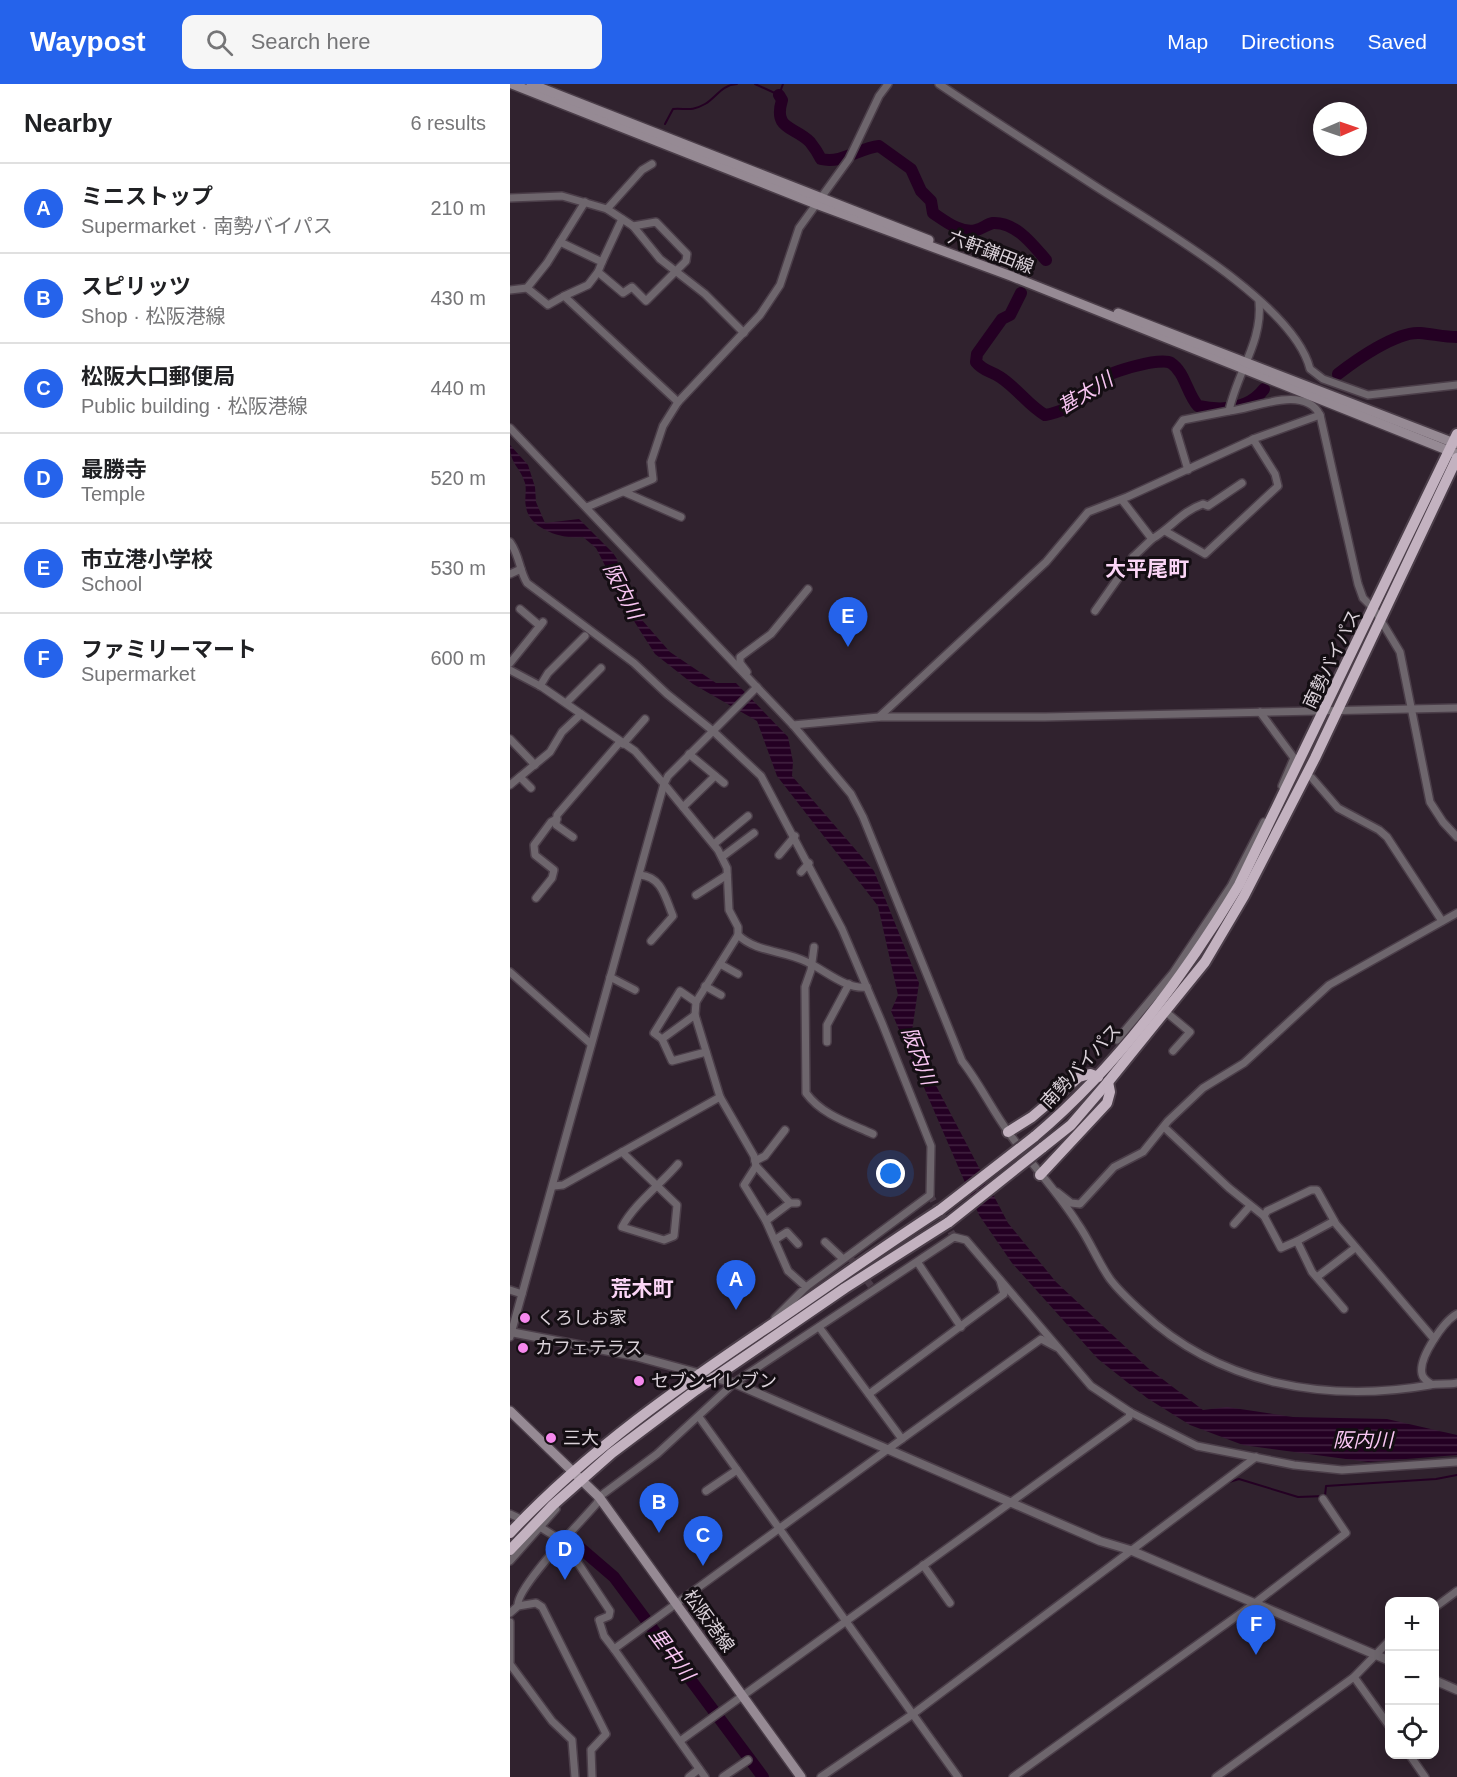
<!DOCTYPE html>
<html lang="en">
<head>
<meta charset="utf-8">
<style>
  body { margin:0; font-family:Arial,"Noto Sans JP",sans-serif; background:#f6f6f6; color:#202124 }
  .controls { position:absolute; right:18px; bottom:18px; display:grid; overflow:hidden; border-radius:12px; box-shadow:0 3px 15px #0003 }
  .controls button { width:54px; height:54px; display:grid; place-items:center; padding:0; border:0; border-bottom:2px solid #e0e0e0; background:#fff; color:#202124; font:30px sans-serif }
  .compass { position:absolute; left:803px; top:18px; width:54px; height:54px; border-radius:50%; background:#fff; box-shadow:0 3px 15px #0003; rotate:88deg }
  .you { position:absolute; left:381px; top:1090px; width:21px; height:21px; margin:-15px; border:4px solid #fff; border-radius:50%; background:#1a73e8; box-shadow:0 0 0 9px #1a73e833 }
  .badge { display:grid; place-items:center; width:39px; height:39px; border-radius:50%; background:#2563eb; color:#fff; font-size:20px; font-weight:700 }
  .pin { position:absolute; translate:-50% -50px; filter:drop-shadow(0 2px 3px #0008) }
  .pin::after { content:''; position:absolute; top:32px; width:21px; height:18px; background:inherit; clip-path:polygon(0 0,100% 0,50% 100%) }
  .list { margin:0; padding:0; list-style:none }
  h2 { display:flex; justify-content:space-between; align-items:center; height:78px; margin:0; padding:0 24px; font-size:26px }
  h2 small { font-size:20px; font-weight:400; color:#757577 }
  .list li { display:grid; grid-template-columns:39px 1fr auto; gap:18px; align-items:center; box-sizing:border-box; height:90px; padding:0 24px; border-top:2px solid #e0e0e0 }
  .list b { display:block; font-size:22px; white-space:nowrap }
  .list p { margin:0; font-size:20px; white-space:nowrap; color:#757577 }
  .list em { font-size:20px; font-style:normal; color:#757577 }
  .icon { flex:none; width:33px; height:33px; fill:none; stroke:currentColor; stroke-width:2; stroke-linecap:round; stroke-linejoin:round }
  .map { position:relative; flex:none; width:947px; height:1693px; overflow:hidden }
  header { display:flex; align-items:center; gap:36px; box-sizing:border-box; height:84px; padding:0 30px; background:#2563eb; color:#fff }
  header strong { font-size:28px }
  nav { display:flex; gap:33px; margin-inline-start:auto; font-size:21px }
  .search { width:420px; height:54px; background:#f6f6f6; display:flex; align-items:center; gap:15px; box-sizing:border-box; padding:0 21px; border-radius:12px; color:#757577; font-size:22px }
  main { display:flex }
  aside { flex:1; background:#fff }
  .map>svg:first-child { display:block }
  .water { fill:url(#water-rules) }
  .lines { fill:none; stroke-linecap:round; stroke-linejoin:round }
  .stream { stroke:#240023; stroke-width:2 }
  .river { stroke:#240023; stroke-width:12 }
  .minor-tunnel { stroke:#4a3c48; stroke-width:7; stroke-dasharray:7 3.5; stroke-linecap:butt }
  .minor-casing { stroke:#4b3e49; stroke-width:10 }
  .tertiary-casing { stroke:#4b3e49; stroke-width:11 }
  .secondary-casing { stroke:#4b3e49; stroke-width:12 }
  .trunk-casing { stroke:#4b3e49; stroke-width:14 }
  .minor { stroke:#6e666d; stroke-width:7 }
  .tertiary { stroke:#6e666d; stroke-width:8 }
  .secondary { stroke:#968a94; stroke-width:9 }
  .trunk { stroke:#c3b2c0; stroke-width:10 }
  .trunk-bridge-casing { stroke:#4b3e49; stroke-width:14; stroke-linecap:butt }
  .trunk-bridge { stroke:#c3b2c0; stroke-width:10 }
  .poi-dot { fill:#f688ed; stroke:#140e13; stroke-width:2 }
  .labels { text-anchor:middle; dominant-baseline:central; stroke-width:6; stroke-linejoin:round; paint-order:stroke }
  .street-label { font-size:18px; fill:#dad1d9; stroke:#140e13 }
  .poi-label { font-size:18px; fill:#dad1d9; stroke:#140e13; text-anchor:start }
  .water-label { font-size:20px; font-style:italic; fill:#f9c6f3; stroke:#140e13 }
  .quarter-label { font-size:21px; font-weight:bold; fill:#fcd6f7; stroke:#140e13 }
</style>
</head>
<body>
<header>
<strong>Waypost</strong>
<div class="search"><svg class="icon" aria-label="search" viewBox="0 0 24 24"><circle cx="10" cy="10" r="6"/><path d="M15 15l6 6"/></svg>Search here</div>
<nav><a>Map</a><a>Directions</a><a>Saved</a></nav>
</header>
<main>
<aside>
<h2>Nearby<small>6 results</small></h2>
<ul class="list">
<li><span class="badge">A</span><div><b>ミニストップ</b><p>Supermarket · 南勢バイパス</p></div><em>210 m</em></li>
<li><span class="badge">B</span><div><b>スピリッツ</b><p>Shop · 松阪港線</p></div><em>430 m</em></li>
<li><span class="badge">C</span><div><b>松阪大口郵便局</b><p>Public building · 松阪港線</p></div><em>440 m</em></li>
<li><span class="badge">D</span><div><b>最勝寺</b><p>Temple</p></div><em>520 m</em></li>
<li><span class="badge">E</span><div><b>市立港小学校</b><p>School</p></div><em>530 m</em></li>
<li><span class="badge">F</span><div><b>ファミリーマート</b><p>Supermarket</p></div><em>600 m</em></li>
</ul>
</aside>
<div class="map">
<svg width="947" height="1693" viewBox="0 0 947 1693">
  <defs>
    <pattern id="water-rules" width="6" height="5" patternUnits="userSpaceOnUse" patternTransform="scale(1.5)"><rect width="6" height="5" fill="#240023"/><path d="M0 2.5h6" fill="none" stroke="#432442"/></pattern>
  </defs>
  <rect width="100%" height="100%" fill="#30222e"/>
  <path class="water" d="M0,361L18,381L25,403L26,418L35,439L69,435L103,469L107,475L111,495L126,509L132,536L160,568L206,599H226L278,653L283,678L282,692L364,787L409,899L401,954L498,1139L546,1198L638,1284L693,1326L717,1323L783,1333L877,1335L947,1351V1371L858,1378L733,1361L680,1341L637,1314L588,1275L502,1179L469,1131L381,927L388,911L368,822L267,692L247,637L183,600L145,570L117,526L110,520L106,503L86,464L73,453C53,456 19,445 16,423C14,415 17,407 15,399C10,382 0,381 0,361Z"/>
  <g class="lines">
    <g class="stream">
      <polyline points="245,0 269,11 273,0"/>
      <path d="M155,40L163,25C176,24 181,28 195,20C207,13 211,1 227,0"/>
      <polyline points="719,1398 729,1395 788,1413 815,1412 816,1402 926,1395 947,1391"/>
    </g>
    <g class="river">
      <path d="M269,11L272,16C263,46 284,42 300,58C304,63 308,69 311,75C332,80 349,64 369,62L401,85L411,107L421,117L423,129C435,137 451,150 466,146C472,145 477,140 483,139C506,138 523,161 536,176"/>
      <path d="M511,209L500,231L492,235L467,270L466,278C473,287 481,287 490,293C507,304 518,321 535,331C548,329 566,321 576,312C582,307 586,300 592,295C602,287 651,273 661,279C675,288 677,310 688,322C713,327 738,326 754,305"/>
      <path d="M828,290C846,276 887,247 910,249C923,250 934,253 947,253"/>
      <polyline points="61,1456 104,1493 253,1693"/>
    </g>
    <g class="minor-tunnel">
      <polyline points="420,1111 444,1153"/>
      <polyline points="338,1171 364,1206"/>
    </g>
    <defs>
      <g id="minor">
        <path d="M429,0C481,35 533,68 585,102C642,139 784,219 800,285L813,295L858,311L947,301"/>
        <polyline points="0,114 52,112 97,125 123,142 150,175 195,210 234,249"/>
        <polyline points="97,125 132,86 142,80"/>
        <polyline points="50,158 92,178 88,188 113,209 122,203 136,217 176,177 177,170 146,138 123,142"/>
        <polyline points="92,178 112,135"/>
        <polyline points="17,204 38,221 54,212 168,318"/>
        <polyline points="0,206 17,204 37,179 75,118"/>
        <polyline points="54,212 78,201 88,188"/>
        <path d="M719,327C743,325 794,300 810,331L848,500L853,514L864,525L890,568L920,718L933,738L947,753"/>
        <path d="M0,344L283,641L341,710L353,733L452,977C470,1000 482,1026 499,1049C521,1080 548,1108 568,1140C580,1157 588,1178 600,1195C609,1207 621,1218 632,1228C710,1301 817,1319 920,1301C928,1299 938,1301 947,1299"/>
        <path d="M678,386L666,346L673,336L719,327C727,288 753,258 749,217"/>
        <polyline points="114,408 171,433"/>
        <path d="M612,416L642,455C661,444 672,427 693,420L698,422L732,399"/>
        <polyline points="77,423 143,395 141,378 153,342 168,318 250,231 270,201 289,144 339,75 369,12 378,0"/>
        <polyline points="655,447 695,470 768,402 765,390 743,355"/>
        <path d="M0,458C10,472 9,486 17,499L124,579L157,610L203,647L251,692L332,845L372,939L421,1062L420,1111L296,1203"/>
        <polyline points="623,473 641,485"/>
        <polyline points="0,490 11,485"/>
        <polyline points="10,525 30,542"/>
        <polyline points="585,527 623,473 642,455"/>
        <polyline points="0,579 33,538"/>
        <polyline points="0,586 32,603 125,667 154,700 208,766 217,784 219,826 228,843 228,851 186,918 185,931 210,1013 244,1072 246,1082 234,1101 256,1137 278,1187 296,1203 265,1234"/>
        <polyline points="237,588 230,579 230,573 261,550 298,505"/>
        <polyline points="30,602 38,589 75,552"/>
        <polyline points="56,619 91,584"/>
        <polyline points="750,628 784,674 772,702"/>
        <polyline points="369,633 535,633 947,624"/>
        <polyline points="283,641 369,633 536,478 578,428 617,413 746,354 810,331"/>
        <polyline points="0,655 25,681"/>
        <polyline points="113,660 135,635"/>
        <polyline points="179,670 214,699"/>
        <polyline points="10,693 21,704"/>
        <polyline points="802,694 828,724 869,746 877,753 932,837"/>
        <polyline points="0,701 40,668 52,648 71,630"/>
        <polyline points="173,723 205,692"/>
        <polyline points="63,753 46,741 47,731 110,658"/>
        <polyline points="204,760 238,732"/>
        <polyline points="269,771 285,752"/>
        <polyline points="212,773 244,749"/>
        <polyline points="291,788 299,779"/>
        <path d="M130,791C152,793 155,813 163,832L141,857"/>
        <polyline points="186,811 217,791"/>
        <polyline points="26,814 42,794 44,786 25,771 24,761 41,738 47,735"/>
        <path d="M228,851C247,869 274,866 297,878C315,886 336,906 357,903"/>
        <path d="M304,863L301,886L295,903L296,1009C312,1031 339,1039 363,1050"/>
        <polyline points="210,880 228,890"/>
        <polyline points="0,888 81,960"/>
        <polyline points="100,893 125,906"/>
        <polyline points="195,902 211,911"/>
        <polyline points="186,918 170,907 144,949 152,955 162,977 196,968"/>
        <polyline points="656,928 680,948 663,967"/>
        <polyline points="152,955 185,931"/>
        <polyline points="607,956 663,889 721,802 754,738"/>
        <polyline points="317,958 317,941 339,900"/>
        <polyline points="654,1043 719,1104 754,1132 771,1164 787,1157 802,1188 834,1225"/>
        <path d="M112,1068L167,1121L164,1152L154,1156L112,1143C124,1120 151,1100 168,1080"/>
        <polyline points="245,1077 255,1072 275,1046"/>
        <polyline points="246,1082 280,1119"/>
        <polyline points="44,1102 53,1101 210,1013"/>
        <polyline points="547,1108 561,1119 570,1120 604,1083 633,1068 658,1037 693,1004 734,979 819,901 947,829"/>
        <polyline points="754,1132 757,1127 801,1106 807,1106 826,1140 924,1255"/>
        <polyline points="256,1137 280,1119 287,1119"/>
        <polyline points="724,1140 740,1122"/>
        <polyline points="266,1155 277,1148 288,1160"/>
        <polyline points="787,1157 824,1137"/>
        <polyline points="315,1158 332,1174"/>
        <polyline points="408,1179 451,1243"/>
        <polyline points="807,1193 845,1164"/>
        <polyline points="0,1206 12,1210"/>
        <polyline points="0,1253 154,700 158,692 247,603"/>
        <path d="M921,1300C917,1297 913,1295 912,1290C908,1274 934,1237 947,1230"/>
        <polyline points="359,1310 494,1210 490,1196"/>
        <polyline points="189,1333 448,1693"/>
        <polyline points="392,1355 531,1255 546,1263"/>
        <polyline points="196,1407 227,1386"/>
        <polyline points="43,1421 46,1425 30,1443 54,1458 100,1527 99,1532 89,1536 94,1552 104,1565"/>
        <polyline points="0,1430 13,1436"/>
        <polyline points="0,1477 30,1443"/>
        <polyline points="413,1481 440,1519"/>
        <path d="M8,1522C5,1504 72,1437 87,1419L89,1413L147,1370L224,1299L444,1153L456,1156L581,1302L620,1328L687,1362L784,1381L832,1386L947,1378"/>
        <polyline points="924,1524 947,1507"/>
        <polyline points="0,1529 8,1522 26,1519 32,1523 88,1634 96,1650 81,1666 82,1693"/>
        <polyline points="0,1538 0,1580 42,1637 62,1656 65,1693"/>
        <polyline points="844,1593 880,1643"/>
        <polyline points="170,1657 619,1333 620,1328"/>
        <polyline points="899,1670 915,1693"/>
        <polyline points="179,1693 189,1685"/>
        <polyline points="195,1693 104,1565 392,1355 309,1243"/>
        <polyline points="213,1693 238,1676"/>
        <polyline points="311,1693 403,1630 746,1373"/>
        <polyline points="503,1693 745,1519 836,1449 813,1415"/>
        <polyline points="706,1693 844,1593 880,1556"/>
      </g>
      <g id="tertiary">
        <polyline points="0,1248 125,1272 224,1299 590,1457 620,1466 880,1577"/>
        <polyline points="924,1596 947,1606"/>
      </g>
      <g id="secondary">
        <polyline points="2,0 306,120 501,192 947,370"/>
        <polyline points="21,0 419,156"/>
        <polyline points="608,229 947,360"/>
        <polyline points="0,1327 89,1413 291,1693"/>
      </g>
      <g id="trunk">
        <polyline points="498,1048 522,1033 569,993 580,990 588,993"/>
        <path d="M524,1053C607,983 673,894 729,801L947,350"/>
        <polyline points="532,1064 561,1041 598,998 695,878 734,812 805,674 947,374"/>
        <polyline points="530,1091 597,1019 600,1008 598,998"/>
        <path d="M0,1449C78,1366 170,1302 264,1239C320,1201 374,1162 430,1126"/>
        <polyline points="0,1466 43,1421 102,1369 186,1306 335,1204 439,1138"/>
      </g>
    </defs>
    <use href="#minor" class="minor-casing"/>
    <use href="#tertiary" class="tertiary-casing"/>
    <use href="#secondary" class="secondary-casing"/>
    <use href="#trunk" class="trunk-casing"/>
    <use href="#minor" class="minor"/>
    <use href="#tertiary" class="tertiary"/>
    <use href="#secondary" class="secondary"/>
    <use href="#trunk" class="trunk"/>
    <defs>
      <g id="trunk-bridge">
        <polyline points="430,1126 524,1053"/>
        <polyline points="439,1138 532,1064"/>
      </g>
    </defs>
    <use href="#trunk-bridge" class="trunk-bridge-casing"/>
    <use href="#trunk-bridge" class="trunk-bridge"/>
  </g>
  <g class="poi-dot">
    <circle cx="15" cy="1234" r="6"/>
    <circle cx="13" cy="1264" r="6"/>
    <circle cx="129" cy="1297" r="6"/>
    <circle cx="41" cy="1354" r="6"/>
  </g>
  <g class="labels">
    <g class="street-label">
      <text transform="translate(481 168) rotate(21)">六軒鎌田線</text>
      <text transform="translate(822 575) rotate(-64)">南勢バイパス</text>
      <text transform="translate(571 982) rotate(-47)">南勢バイパス</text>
      <text transform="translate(199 1537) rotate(54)">松阪港線</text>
    </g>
    <g class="poi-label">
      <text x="27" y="1234">くろしお家</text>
      <text x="25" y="1264">カフェテラス</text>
      <text x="141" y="1297">セブンイレブン</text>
      <text x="53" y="1354">三大</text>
    </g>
    <g class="water-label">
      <text transform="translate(575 309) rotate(-31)">甚太川</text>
      <text transform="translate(113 507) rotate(63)">阪内川</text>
      <text transform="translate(409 972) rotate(69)">阪内川</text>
      <text x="853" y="1356">阪内川</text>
      <text transform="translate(162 1570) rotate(53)">里中川</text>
    </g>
    <g class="quarter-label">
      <text x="637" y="484">大平尾町</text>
      <text x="132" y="1204">荒木町</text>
    </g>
  </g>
</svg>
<div class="controls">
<button>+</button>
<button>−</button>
<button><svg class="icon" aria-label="locate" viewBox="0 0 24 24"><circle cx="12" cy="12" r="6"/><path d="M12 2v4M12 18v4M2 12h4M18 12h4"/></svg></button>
</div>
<svg class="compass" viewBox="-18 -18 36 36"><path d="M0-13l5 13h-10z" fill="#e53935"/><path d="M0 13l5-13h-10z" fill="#757577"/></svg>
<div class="you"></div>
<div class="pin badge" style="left:226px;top:1226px">A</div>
<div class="pin badge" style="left:149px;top:1449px">B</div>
<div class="pin badge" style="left:193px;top:1482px">C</div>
<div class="pin badge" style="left:55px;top:1496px">D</div>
<div class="pin badge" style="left:338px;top:563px">E</div>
<div class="pin badge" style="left:746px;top:1571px">F</div>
</div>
</main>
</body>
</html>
